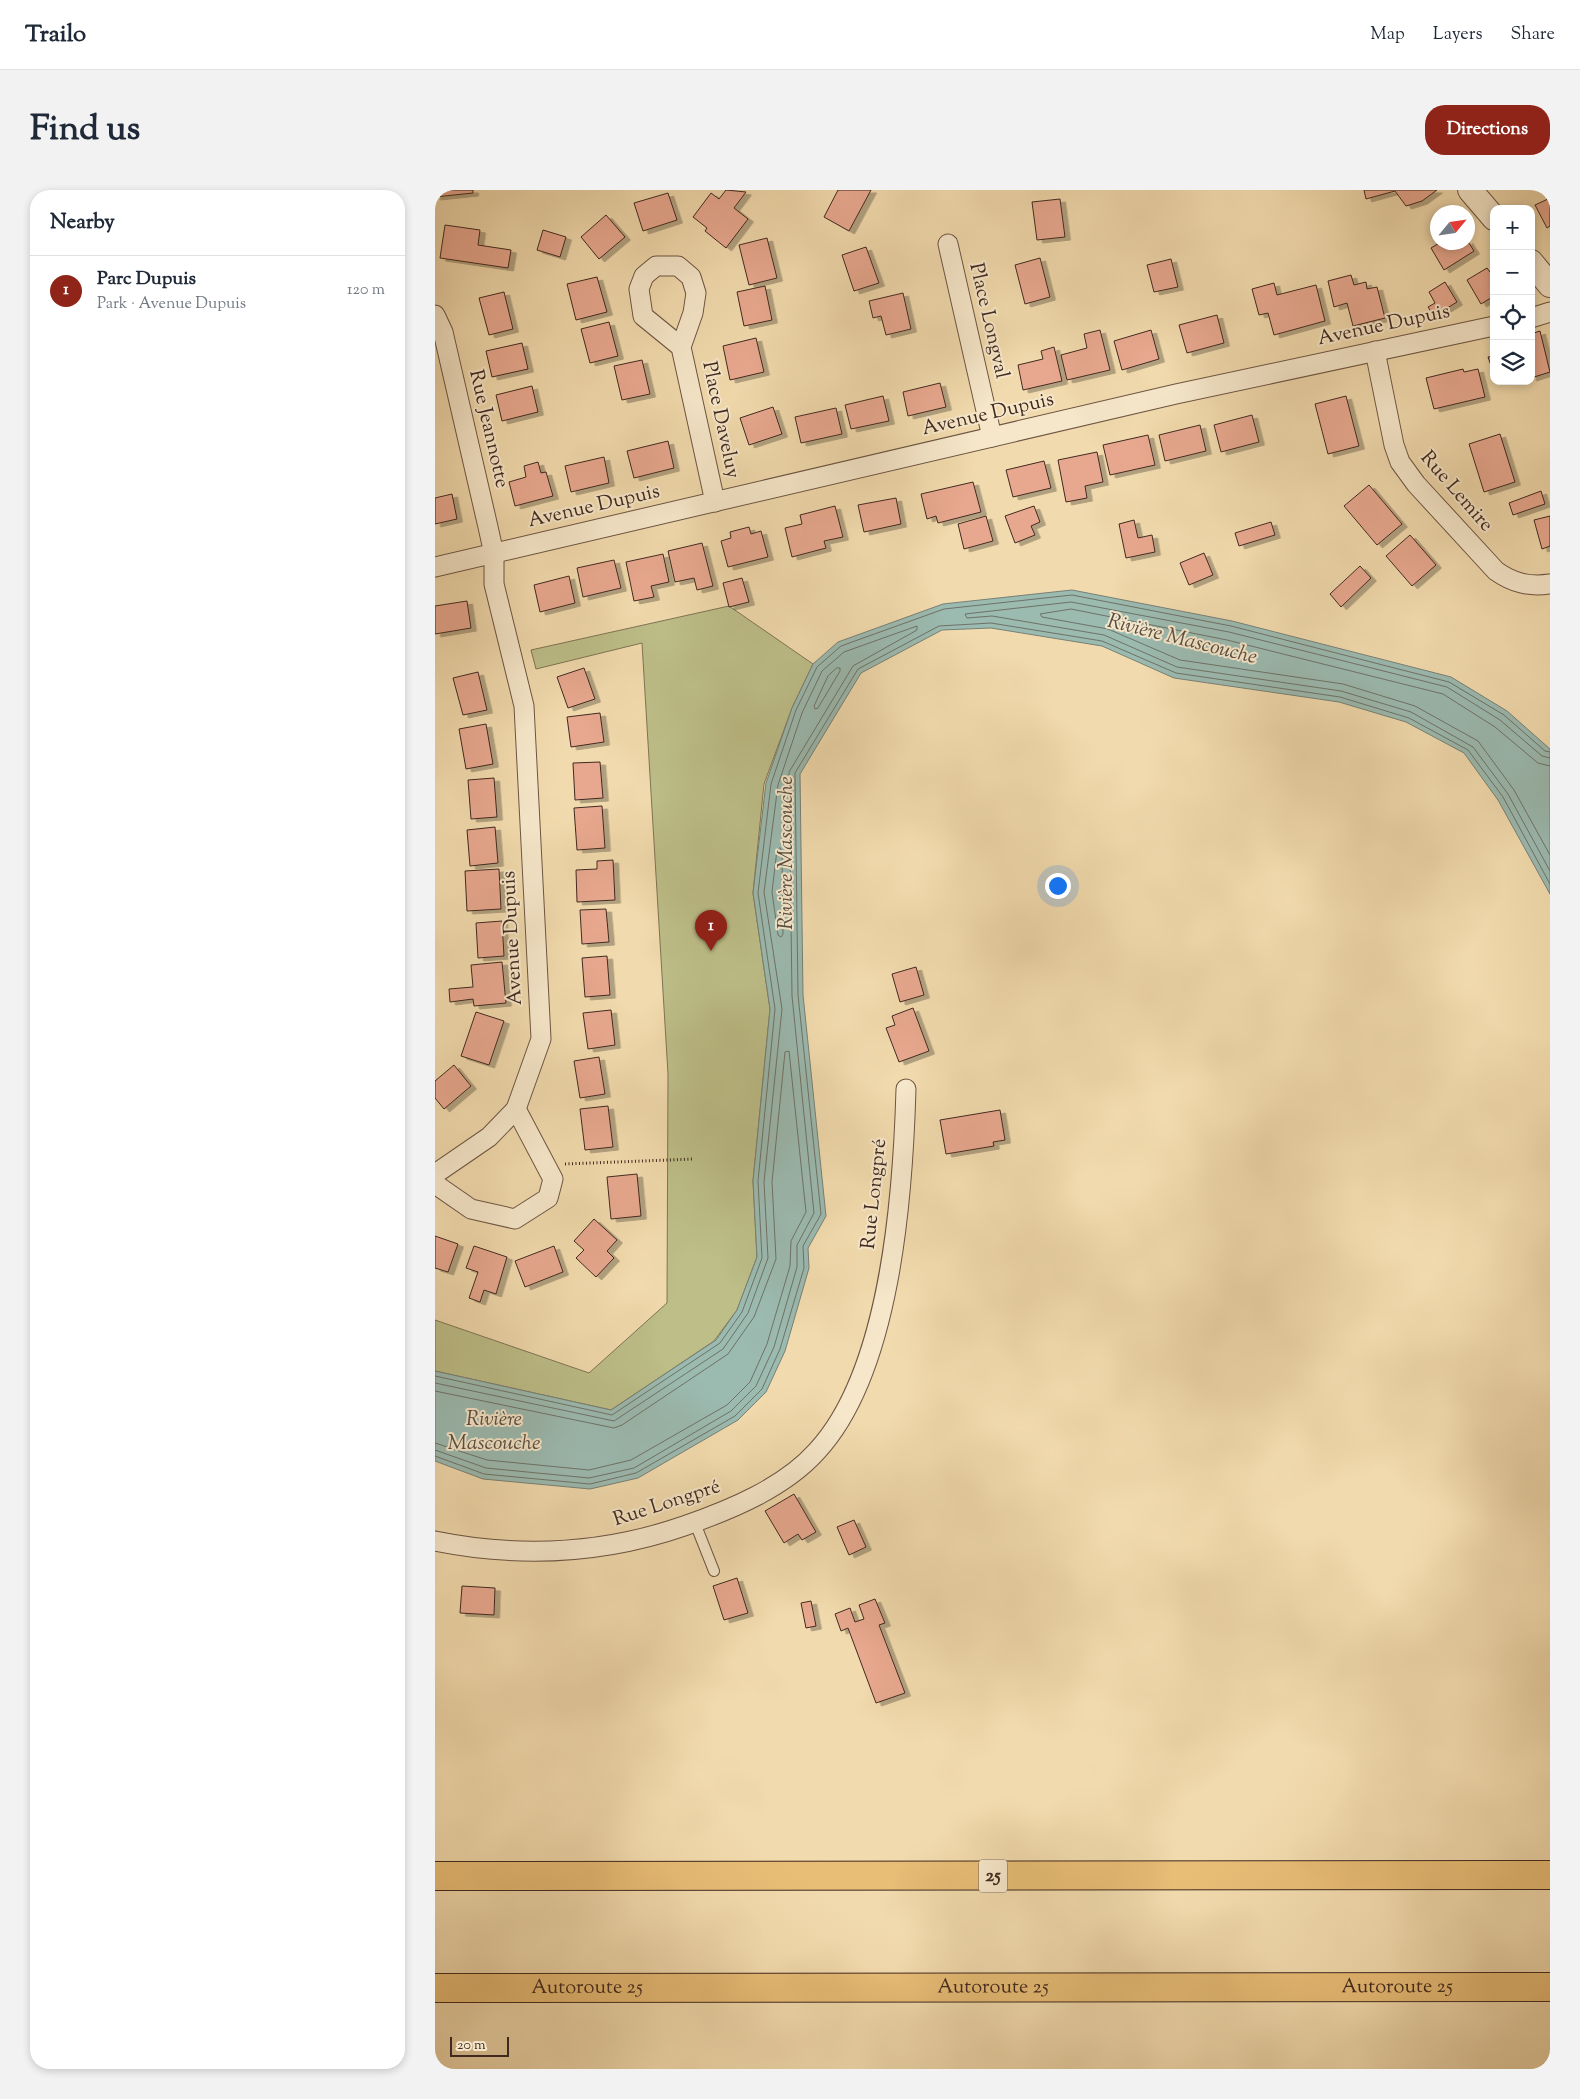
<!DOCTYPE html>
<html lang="en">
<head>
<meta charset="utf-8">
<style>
  body { margin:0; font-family:"Sorts Mill Goudy",serif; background:#f2f2f3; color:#1f2937 }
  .controls { position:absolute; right:15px; top:15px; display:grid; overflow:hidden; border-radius:10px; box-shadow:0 2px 8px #0003 }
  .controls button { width:45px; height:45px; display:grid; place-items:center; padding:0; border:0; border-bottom:1px solid #e0e1e3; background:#fff; color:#1f2937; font:25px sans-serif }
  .compass { position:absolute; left:995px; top:15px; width:45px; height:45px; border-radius:50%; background:#fff; box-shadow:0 2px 8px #0003; rotate:61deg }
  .scale { position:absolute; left:15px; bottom:12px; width:59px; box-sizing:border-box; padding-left:5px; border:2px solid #412920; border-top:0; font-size:14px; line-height:18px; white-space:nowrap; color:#412920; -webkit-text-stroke:4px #f6e7ca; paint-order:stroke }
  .you { position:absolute; left:622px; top:695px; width:18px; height:18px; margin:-12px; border:4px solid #fff; border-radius:50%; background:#1a73e8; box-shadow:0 0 0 8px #1a73e833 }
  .badge { display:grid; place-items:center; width:32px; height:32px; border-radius:50%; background:#8f2418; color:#fff; font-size:16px; font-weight:700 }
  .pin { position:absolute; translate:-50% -41px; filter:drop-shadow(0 1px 2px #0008) }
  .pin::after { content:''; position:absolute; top:26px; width:18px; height:15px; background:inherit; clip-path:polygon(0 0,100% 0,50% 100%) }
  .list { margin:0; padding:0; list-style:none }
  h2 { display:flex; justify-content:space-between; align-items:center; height:65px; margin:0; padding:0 20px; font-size:21px }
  h2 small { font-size:16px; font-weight:400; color:#747a83 }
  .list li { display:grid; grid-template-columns:32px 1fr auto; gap:15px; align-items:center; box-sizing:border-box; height:70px; padding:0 20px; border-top:1px solid #e0e1e3 }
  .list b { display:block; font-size:19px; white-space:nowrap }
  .list p { margin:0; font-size:16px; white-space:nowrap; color:#747a83 }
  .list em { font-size:16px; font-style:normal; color:#747a83 }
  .icon { flex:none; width:28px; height:28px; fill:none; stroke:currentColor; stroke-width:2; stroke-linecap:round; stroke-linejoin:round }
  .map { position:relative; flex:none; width:1115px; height:1879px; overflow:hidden; border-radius:20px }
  header { display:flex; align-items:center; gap:30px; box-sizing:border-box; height:70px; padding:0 25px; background:#fff; border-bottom:1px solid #e0e1e3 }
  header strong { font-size:24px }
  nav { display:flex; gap:28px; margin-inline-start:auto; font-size:18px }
  .intro { display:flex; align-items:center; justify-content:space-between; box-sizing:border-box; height:120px; padding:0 30px }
  h1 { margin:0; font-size:35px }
  .button { padding:12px 22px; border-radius:20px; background:#8f2418; color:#fff; font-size:18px; font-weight:700 }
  main { display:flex; gap:30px; padding:0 30px }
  aside { flex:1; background:#fff; border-radius:20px; box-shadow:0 2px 8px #0003 }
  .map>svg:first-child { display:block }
  .green { fill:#bdbe88; stroke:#7f7454 }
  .water { fill:#9bbab0; stroke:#778076 }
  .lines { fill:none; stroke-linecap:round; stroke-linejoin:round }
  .shore { stroke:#6e7268; stroke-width:1 }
  .building { fill:#e8a88f; stroke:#412920; filter:url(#shadow) }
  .service-casing { stroke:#6d5543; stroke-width:12 }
  .minor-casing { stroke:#6d5543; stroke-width:21 }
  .tertiary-casing { stroke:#6d5543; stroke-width:26 }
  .motorway-casing { stroke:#412920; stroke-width:30 }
  .path { stroke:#412920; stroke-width:3; stroke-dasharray:1 2.5; stroke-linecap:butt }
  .service { stroke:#f6e7ca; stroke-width:10 }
  .minor { stroke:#f6e7ca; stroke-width:19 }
  .tertiary { stroke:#f6e7ca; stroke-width:24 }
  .motorway { stroke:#e8bd76; stroke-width:28 }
  .labels { text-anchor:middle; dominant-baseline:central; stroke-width:4; stroke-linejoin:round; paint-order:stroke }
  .shield { fill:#f6e7ca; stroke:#776253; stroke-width:1 }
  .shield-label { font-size:19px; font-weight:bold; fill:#412920 }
  .street-label { font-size:20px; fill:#412920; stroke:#f6e7ca }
  .water-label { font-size:21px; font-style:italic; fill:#584d44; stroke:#f6e7ca }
</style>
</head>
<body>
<header>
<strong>Trailo</strong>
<nav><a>Map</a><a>Layers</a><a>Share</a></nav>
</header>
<div class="intro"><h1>Find us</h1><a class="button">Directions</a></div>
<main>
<aside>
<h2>Nearby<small></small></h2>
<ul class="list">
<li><span class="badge">1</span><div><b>Parc Dupuis</b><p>Park · Avenue Dupuis</p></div><em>120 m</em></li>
</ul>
</aside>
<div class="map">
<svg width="1115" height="1879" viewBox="0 0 1115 1879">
  <defs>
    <filter id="shadow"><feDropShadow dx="5.5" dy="3" stdDeviation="0" flood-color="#0004"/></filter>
  </defs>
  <rect width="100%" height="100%" fill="#f1daad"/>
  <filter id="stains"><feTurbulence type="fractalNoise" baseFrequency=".004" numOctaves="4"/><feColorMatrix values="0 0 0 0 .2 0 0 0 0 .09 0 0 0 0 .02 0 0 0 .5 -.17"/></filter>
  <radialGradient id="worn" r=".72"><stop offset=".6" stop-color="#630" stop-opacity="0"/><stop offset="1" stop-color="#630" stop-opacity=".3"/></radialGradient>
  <polygon class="green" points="294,416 378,474 357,518 329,594 318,703 335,819 318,991 322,1067 302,1120 279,1151 176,1220 0,1181 0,1130 154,1183 232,1113 233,884 207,453 101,479 96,460"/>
  <polygon class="water" points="637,400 797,431 1016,487 1072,521 1115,559 1115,704 1063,610 1029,563 971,532 904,512 739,488 667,456 556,438 507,440 426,483 365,584 368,805 391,1026 373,1058 374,1078 350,1161 331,1202 303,1230 203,1288 155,1299 48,1289 0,1271 0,1181 176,1220 281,1150 302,1120 322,1067 318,991 335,819 318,703 331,593 357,518 378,474 403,452 508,414"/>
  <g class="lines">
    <g class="shore">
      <polygon points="402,478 405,478 405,481 383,518 380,519 379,516 393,486"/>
      <polyline points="1115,568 1107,566 1065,530 1012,497 794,442 636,412 530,424 532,428 557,426 669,445 742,477 906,501 976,522 1038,557 1073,604 1115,681"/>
      <polyline points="1115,576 1103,573 1060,537 1008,504 792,450 636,419 605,424 607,427 673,439 745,470 908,494 980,516 1043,551 1079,600 1115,665"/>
      <polygon points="345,658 347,661 348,744 346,747 343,745 337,702 342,660"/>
      <polyline points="0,1186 177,1225 285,1153 307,1122 327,1068 323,991 340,819 323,703 336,594 361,520 382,477 406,456 509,419 637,405 796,436 1014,492 1069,525 1110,561 1115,562"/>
      <polyline points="0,1193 179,1231 288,1159 313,1123 333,1068 329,992 347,819 329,702 343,595 367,523 387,481 409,462 482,436 482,440 418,476 354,582 357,806 379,1023 362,1055 362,1077 339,1157 321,1196 296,1221 199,1278 154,1288 51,1278 0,1260"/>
      <polyline points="0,1201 179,1238 187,1235 293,1164 319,1127 341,1069 337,992 350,862 354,861 371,1022 356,1051 355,1076 332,1154 315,1192 292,1215 196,1270 154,1280 52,1270 0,1253"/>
      <polyline points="0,1266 49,1284 155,1294 201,1283 300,1226 327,1199 345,1159 369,1078 368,1056 386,1024 363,805 360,583 423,479 504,436 556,433 667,451 741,483 905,507 974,528 1033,560 1068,607 1115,694"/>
    </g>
  </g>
  <g class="building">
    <polygon points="0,0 38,0 38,3 0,7"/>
    <polygon points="291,0 311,2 299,18 313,29 291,58 270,41 272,38 258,27 276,3 284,9"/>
    <polygon points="403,0 436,0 414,41 389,27"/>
    <polygon points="929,0 1002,0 987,11 971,16 960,1 931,9"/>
    <polygon points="233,3 242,30 208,41 199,13"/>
    <polygon points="1115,8 1115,36 1112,38 1100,15"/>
    <polygon points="625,9 630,47 602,50 597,12"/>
    <polygon points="171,25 190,47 164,69 146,47"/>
    <polygon points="10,35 45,40 43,55 76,60 73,78 5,68"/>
    <polygon points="108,40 131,47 125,67 102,60"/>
    <polygon points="332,48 342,88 314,95 304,55"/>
    <polygon points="1032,50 1039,61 1009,80 996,58 1006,52 1032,52"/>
    <polygon points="431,57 444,93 419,101 407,65"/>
    <polygon points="605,68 615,107 590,114 580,75"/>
    <polygon points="736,69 743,97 719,102 712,75"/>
    <polygon points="1052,78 1055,82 1059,80 1059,106 1046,114 1032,90"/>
    <polygon points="916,85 919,95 931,92 932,99 942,97 950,128 918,136 912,113 899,117 893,91"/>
    <polygon points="162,87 172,122 141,130 132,94"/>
    <polygon points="1010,92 1022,112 999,126 993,117 1000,113 994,102"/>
    <polygon points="839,93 842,105 881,95 890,131 839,145 833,123 824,125 817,99"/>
    <polygon points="330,96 337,130 309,136 302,102"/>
    <polygon points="69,102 78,139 54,145 44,108"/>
    <polygon points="468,103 476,139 451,145 446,126 438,128 434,111"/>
    <polygon points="782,125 789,153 752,163 744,135"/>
    <polygon points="174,132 183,166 155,173 146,139"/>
    <polygon points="665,140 675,180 632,190 626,165 652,158 649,144"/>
    <polygon points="716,140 724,169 687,180 679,151"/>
    <polygon points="1105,141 1115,182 1096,188 1096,144"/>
    <polygon points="321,148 329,182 295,190 288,156"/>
    <polygon points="87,153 93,179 57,187 51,161"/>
    <polygon points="619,157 627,191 588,200 583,175 608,169 606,161"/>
    <polygon points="1059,166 1059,184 1053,167"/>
    <polygon points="207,170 215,204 187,210 179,176"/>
    <polygon points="1028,179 1029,182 1043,179 1050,207 999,219 991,188"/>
    <polygon points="505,193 511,217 473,226 468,202"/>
    <polygon points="97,196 103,222 67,231 61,205"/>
    <polygon points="448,206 454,231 416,239 410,215"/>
    <polygon points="911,206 924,256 893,264 880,214"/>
    <polygon points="338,217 347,244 314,255 305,228"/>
    <polygon points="401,218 407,244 366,253 360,227"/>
    <polygon points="817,225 824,252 786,262 779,235"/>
    <polygon points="765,235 771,261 730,271 724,245"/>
    <polygon points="1065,244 1080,292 1049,302 1034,254"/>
    <polygon points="713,245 720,275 675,285 668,255"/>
    <polygon points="233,251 239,278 199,288 192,261"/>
    <polygon points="662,262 668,292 650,296 652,308 631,312 623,270"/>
    <polygon points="169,267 174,293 136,302 130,276"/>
    <polygon points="609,271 616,298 578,307 571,280"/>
    <polygon points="103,272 106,283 111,282 118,306 80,316 74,292 91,287 89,276"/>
    <polygon points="538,292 546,322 503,333 501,326 492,329 486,304"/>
    <polygon points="934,295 967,334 942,355 909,316"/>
    <polygon points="1106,301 1110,314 1078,325 1074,313"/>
    <polygon points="17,304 22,329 0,334 0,308"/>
    <polygon points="461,308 466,334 429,342 423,315"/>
    <polygon points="400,316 408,347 389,351 391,358 357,367 350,338 367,334 365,325"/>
    <polygon points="599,316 605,332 596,336 600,345 580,353 570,326"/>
    <polygon points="551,326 558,351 529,359 523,334"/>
    <polygon points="1115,326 1115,356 1107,359 1099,330"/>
    <polygon points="699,330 703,348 717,345 720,362 691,368 684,334"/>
    <polygon points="836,332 840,345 804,356 800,343"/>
    <polygon points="314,337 316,344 326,341 333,367 293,377 286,351 296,348 295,342"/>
    <polygon points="975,345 1001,375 977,396 951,366"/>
    <polygon points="267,353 278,396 262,400 259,388 240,392 233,361"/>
    <polygon points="769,363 778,385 754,395 745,373"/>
    <polygon points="228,364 234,392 216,396 219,407 199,411 191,372"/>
    <polygon points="179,370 186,398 148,407 142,378"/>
    <polygon points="925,376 936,388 906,417 895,404"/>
    <polygon points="134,386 140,413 105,422 99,395"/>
    <polygon points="307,388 314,412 294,417 288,393"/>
    <polygon points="32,411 36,438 0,444 0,416"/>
    <polygon points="149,478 160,509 133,518 122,487"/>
    <polygon points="43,482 52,520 28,525 18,488"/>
    <polygon points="165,523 169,552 136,557 132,527"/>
    <polygon points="51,534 58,574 31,579 24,539"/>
    <polygon points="165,572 168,608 140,610 138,573"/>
    <polygon points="59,588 62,627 36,629 33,590"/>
    <polygon points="167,616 170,658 142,660 139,618"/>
    <polygon points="60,637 63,673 35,676 32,640"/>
    <polygon points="178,670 180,710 142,712 141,680 162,679 162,671"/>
    <polygon points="64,679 66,719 32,721 30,681"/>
    <polygon points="171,719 174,752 147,754 145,720"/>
    <polygon points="67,731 69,766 43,768 41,733"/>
    <polygon points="172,766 175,805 150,807 147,768"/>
    <polygon points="67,772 71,813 39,816 38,809 15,812 14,799 38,797 36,775"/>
    <polygon points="481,777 489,805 465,812 457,784"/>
    <polygon points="478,818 494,861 464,872 451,838 460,835 457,826"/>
    <polygon points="176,820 180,855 153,859 148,823"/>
    <polygon points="41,822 69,831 54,875 26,866"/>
    <polygon points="164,867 170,904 145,908 139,871"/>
    <polygon points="19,875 36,896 9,919 0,908 0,891"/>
    <polygon points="173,916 178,957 150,960 145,919"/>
    <polygon points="565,920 570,950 558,952 559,956 511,964 505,930"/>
    <polygon points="202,984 206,1026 176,1029 172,987"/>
    <polygon points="159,1029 182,1050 172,1061 179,1068 161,1087 141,1068 149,1060 139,1051"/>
    <polygon points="0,1046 23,1054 13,1082 0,1078"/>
    <polygon points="39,1056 72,1067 61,1104 49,1100 45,1112 34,1108 43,1082 31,1078"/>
    <polygon points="119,1056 128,1082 90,1097 80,1071"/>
    <polygon points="359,1304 381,1342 367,1350 363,1344 349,1353 330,1321"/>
    <polygon points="419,1330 431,1357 414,1365 402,1337"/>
    <polygon points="302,1388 313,1423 289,1430 278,1396"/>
    <polygon points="27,1396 60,1398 59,1425 25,1423"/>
    <polygon points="440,1409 450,1433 444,1435 470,1503 441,1513 413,1438 406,1441 400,1424 415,1418 420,1432 429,1429 424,1415"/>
    <polygon points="376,1411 381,1436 371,1438 366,1413"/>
  </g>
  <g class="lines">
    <defs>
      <polyline id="service" points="260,1333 279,1381"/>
      <g id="minor">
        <polyline points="513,54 557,247"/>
        <polyline points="0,125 8,142 53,337 59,364 59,394 89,516 106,849 81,919 54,947 0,984"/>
        <polyline points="1096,128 1115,122"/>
        <polyline points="246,157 208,126 204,99 209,86 221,76 243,76 256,87 261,103 258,123 246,157 280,312"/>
        <path d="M940,161L959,255L965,272L981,294L1061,381C1078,393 1094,397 1115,394"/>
        <polyline points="0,377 741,204 1059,136"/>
        <polyline points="0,994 36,1019 80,1029 113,1008 118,989 81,919"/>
        <path d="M0,1351C84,1368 168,1364 249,1336C295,1320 349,1298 382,1261C456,1181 468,1004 471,899"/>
      </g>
      <g id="tertiary">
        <polyline points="1035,0 1059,28"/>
        <polyline points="1096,72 1115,95"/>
      </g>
      <g id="motorway">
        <polyline points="0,1686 1115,1685"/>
        <path id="s1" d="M0,1798L1115,1797"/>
      </g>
    </defs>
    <use href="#service" class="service-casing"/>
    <use href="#minor" class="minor-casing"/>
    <use href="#tertiary" class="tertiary-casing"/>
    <use href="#motorway" class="motorway-casing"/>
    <polyline class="path" points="130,974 259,969"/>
    <use href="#service" class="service"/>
    <use href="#minor" class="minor"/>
    <use href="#tertiary" class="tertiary"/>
    <use href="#motorway" class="motorway"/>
  </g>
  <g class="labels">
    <rect class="shield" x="544" y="1669.5" width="28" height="33" rx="4"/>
    <g class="shield-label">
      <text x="558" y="1686">25</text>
    </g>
    <g class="street-label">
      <text transform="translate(553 131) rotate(77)">Place Longval</text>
      <text transform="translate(949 136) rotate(-12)">Avenue Dupuis</text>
      <text transform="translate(553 225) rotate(-13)">Avenue Dupuis</text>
      <text transform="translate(285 230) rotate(78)">Place Daveluy</text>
      <text transform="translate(53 239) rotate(77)">Rue Jeannotte</text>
      <text transform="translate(1021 302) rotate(49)">Rue Lemire</text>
      <text transform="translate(159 317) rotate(-13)">Avenue Dupuis</text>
      <text transform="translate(78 748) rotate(-93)">Avenue Dupuis</text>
      <text transform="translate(440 1004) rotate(-84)">Rue Longpré</text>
      <text transform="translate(232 1314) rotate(-18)">Rue Longpré</text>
      <text stroke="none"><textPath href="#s1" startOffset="558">Autoroute 25</textPath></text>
      <text stroke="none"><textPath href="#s1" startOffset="962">Autoroute 25</textPath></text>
      <text stroke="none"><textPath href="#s1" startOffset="152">Autoroute 25</textPath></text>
    </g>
    <g class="water-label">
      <text transform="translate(747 450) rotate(14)">Rivière Mascouche</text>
      <text transform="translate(352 663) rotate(-90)">Rivière Mascouche</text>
      <text x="59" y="1230">Rivière<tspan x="59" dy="24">Mascouche</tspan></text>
    </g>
  </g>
  <rect width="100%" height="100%" filter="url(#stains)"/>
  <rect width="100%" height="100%" fill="url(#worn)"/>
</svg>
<div class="controls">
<button>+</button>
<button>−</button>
<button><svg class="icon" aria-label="locate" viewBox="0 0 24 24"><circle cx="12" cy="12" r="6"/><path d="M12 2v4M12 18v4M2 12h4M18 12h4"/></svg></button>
<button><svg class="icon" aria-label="layers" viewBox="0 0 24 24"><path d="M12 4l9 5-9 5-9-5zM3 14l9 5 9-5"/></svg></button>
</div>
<svg class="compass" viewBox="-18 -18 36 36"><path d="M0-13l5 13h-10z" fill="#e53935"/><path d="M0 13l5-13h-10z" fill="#747a83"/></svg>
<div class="scale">20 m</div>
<div class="you"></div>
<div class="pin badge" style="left:276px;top:761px">1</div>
</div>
</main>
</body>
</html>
